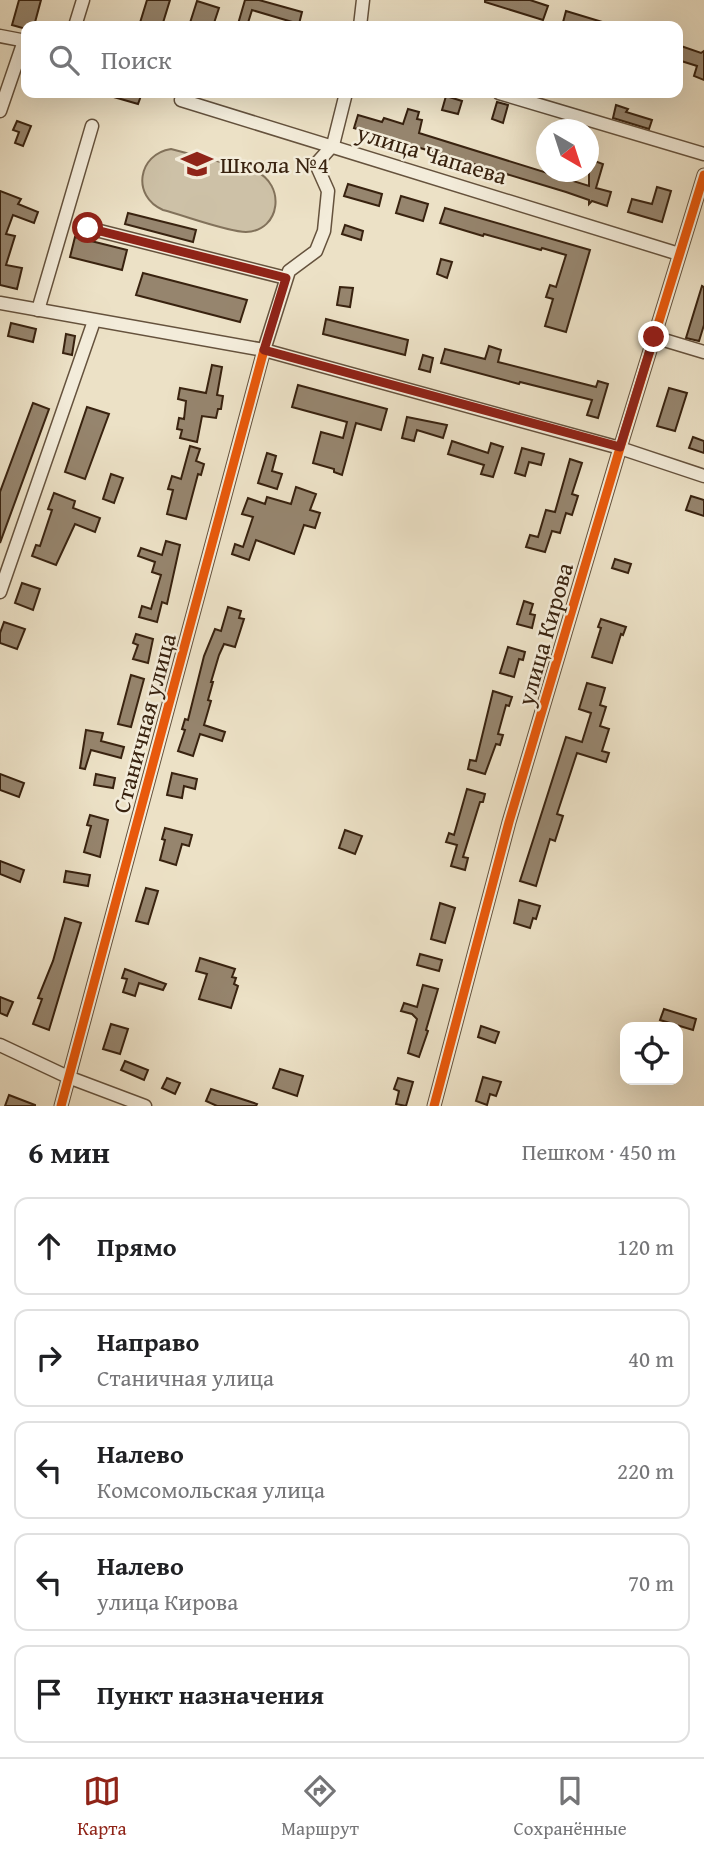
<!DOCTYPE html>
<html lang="ru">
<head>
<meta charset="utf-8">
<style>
  body { margin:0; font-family:"Gentium Book Plus",serif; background:#f6f6f6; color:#202124 }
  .controls { position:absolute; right:21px; bottom:21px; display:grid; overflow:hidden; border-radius:14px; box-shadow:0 7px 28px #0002 }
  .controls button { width:63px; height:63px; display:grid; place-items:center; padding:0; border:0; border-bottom:2px solid #e0e0e0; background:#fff; color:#202124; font:35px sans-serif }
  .compass { position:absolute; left:536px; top:119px; width:63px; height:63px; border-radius:50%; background:#fff; box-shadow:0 7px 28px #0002; rotate:141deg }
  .stop { position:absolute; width:21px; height:21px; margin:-16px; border:5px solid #8f2418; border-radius:50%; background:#fff }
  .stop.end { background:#8f2418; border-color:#fff; box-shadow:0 2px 7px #0008 }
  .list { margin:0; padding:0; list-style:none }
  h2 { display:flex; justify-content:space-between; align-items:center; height:91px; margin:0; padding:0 28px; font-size:30px }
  h2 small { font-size:23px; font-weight:400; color:#757577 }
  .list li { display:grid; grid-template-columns:46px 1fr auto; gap:21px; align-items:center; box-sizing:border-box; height:98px; margin:0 14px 14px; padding:0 14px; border:2px solid #e0e0e0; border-radius:14px }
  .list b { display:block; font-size:26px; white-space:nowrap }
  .list p { margin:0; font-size:23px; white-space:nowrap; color:#757577 }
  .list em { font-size:23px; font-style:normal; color:#757577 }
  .icon { flex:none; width:38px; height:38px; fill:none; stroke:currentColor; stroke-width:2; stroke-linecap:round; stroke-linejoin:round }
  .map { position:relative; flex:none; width:704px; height:1106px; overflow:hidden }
  .search { position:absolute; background:#fff; box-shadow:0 7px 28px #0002; left:21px; right:21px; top:21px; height:77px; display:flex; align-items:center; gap:18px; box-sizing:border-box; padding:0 24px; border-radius:14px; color:#757577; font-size:26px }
  .sheet { height:651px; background:#fff }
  nav { display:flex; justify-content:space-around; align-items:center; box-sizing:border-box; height:98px; border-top:2px solid #e0e0e0; background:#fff; font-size:19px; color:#757577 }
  nav a { display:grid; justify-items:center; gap:4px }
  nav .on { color:#8f2418 }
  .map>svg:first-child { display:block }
  .green { fill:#cdc1a7; stroke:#82725b; stroke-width:2 }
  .building { fill:#96856e; stroke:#38220f; stroke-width:2 }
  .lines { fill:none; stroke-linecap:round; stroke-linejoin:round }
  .minor-casing { stroke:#65523d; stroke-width:15 }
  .minor { stroke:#f3ecda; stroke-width:12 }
  .cycleway-casing { stroke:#f3ecda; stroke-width:13 }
  .cycleway { stroke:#e8590c; stroke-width:9 }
  .route { stroke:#8f2418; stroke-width:9 }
  .labels { text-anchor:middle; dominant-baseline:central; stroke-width:5; stroke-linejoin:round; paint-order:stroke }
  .street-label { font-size:24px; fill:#38220f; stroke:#f3ecda }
  .poi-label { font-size:24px; fill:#38220f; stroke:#f3ecda; text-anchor:start }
</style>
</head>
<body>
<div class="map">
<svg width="704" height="1106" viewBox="0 0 704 1106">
  <rect width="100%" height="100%" fill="#ece1c6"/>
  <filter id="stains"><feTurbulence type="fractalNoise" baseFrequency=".00286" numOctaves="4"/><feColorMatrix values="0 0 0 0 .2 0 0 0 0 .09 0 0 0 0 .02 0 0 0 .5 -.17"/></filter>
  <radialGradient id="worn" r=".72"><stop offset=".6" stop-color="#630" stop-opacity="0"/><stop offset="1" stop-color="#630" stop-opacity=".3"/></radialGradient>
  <path class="green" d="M171,149L255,171C286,184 281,231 246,232C228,232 183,215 163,210C131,196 138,154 171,149Z"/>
  <g class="building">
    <polygon points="19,0 41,0 34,26 26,26 26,29 12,25"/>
    <polygon points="147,0 170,0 162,26 139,26"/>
    <polygon points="245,0 259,0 302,12 299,24 252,10 247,26 238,24"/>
    <polygon points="485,0 530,0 548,6 543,20 485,2"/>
    <polygon points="197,1 219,8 213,26 189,26"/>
    <polygon points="566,11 609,24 609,26 562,26"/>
    <polygon points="678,45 701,53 704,51 704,80 694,76 697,66 678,60"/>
    <polygon points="108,93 142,93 138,104 107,95"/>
    <polygon points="446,96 462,101 458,114 442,110"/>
    <polygon points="497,102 508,105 503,123 492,119"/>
    <polygon points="616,105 628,109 626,112 652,120 649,129 613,118"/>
    <polygon points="408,109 419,112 417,119 422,120 419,133 589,186 589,159 603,164 596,188 611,192 607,206 592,201 589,204 589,200 566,192 354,128 358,115 382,122 384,118 403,124"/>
    <polygon points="17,121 31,126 23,146 15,143 19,132 13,130"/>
    <polygon points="348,184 382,194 379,206 344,196"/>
    <polygon points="657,187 671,191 662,222 628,212 632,199 652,204"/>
    <polygon points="0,191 21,199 18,204 38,212 34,223 13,215 6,234 15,236 6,265 22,268 17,289 0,285"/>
    <polygon points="401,196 428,204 423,221 396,213"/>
    <polygon points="445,208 590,250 566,332 545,326 553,299 546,297 550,285 556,287 566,255 542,248 541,250 484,234 483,236 440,223"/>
    <polygon points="128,213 196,230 193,242 125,224"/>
    <polygon points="345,225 363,231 361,240 342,234"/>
    <polygon points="75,237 127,250 122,270 70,257"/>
    <polygon points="441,259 452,262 447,278 437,274"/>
    <polygon points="143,273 247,300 240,322 136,295"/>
    <polygon points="702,286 704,287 704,325 699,341 686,338"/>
    <polygon points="340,287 353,288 350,307 337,305"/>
    <polygon points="326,319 408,340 405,355 323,334"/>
    <polygon points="11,323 36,329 33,342 8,336"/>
    <polygon points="66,334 75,336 72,355 63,353"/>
    <polygon points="489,346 501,350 498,362 596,387 598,381 608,384 598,418 587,415 592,400 520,382 519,384 441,363 445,349 485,359"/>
    <polygon points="423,355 433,358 430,372 419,369"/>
    <polygon points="212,365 222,367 217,395 223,396 221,409 218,409 216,418 202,416 197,442 180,438 182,430 177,429 179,418 184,419 186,401 178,399 180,388 206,393"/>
    <polygon points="298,385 387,409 381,430 356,423 342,475 334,472 334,469 313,463 321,432 343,438 347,422 292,407"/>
    <polygon points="669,388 687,393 675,431 657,426"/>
    <polygon points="33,403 49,409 0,543 0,492"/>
    <polygon points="87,407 109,414 85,479 65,472"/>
    <polygon points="407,417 447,425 443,438 417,430 414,441 402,438"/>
    <polygon points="693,437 704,441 704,453 689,448"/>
    <polygon points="452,441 488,453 491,443 503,447 493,477 481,474 484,465 448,454"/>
    <polygon points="190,446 200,449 196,461 204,464 201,475 198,474 186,519 167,514 173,490 168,489 172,476 181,479"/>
    <polygon points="522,448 544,454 541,465 529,462 525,476 515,473"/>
    <polygon points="267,453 276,456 272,471 282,474 277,489 258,483"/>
    <polygon points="570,459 582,463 572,494 578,496 572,515 566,513 560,533 552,531 545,552 526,547 530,535 538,537 546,510 555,512"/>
    <polygon points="111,474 123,478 114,503 103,499"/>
    <polygon points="296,487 316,494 310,510 320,513 315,528 304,525 294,554 256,540 249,560 232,554 235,544 243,547 253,517 242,514 248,498 265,504 267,497 291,504"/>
    <polygon points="54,493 75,501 73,508 100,518 95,532 75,524 56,565 32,556 36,545 40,546 52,510 48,509"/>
    <polygon points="691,496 704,500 704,516 686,510"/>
    <polygon points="166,541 180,545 167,604 162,602 157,622 139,617 142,606 151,609 161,575 152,572 155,562 138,556 141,548 162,555"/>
    <polygon points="615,559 631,564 628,573 612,568"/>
    <polygon points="22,583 40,589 33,610 15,603"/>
    <polygon points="524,601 533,604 530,614 535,615 532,628 517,624"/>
    <polygon points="228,607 241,611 239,618 244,619 235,647 224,644 219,655 211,682 213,682 208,700 211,701 204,725 225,732 222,741 200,734 193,756 178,751 185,730 182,729 185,719 188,720 204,656 215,629 221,631"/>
    <polygon points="601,619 626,627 623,635 621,634 612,663 592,657 601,628 598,627"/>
    <polygon points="4,622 25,629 17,649 0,643 0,633"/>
    <polygon points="136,634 153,639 148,663 133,659 138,645 133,643"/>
    <polygon points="508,647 525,652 523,660 519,659 514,677 500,673"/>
    <polygon points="131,675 144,679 131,727 118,724"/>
    <polygon points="587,683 605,688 600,705 606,707 600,726 609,729 602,751 609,753 606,762 577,753 557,814 563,816 555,841 550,839 536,886 520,881 566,737 582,742 591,713 579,709"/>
    <polygon points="493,691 512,697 509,706 506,705 498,734 503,735 500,745 496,744 485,774 468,769 470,760 476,761"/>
    <polygon points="86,730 103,733 101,741 124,747 121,758 91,750 85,769 80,768"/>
    <polygon points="172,773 197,779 195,789 184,786 182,798 167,795"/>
    <polygon points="0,774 24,783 19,797 0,790"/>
    <polygon points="96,774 115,778 113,788 94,785"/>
    <polygon points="467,789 485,794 483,802 480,802 463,857 468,858 465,870 451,866 457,845 446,842 449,833 454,835"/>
    <polygon points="90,815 108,820 100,857 84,852 91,826 87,825"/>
    <polygon points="165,828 192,835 189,846 182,844 176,865 160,860 165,840 162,839"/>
    <polygon points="345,830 362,836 355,854 339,848"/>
    <polygon points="0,861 24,870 20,882 0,874"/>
    <polygon points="66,871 90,875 88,886 64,882"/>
    <polygon points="146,888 158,891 148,924 136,921"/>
    <polygon points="519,900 540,906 536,919 533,918 530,928 514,923"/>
    <polygon points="440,903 455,908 445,943 431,939"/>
    <polygon points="65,918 81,923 49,1030 33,1024 42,999 38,998 53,961"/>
    <polygon points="420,954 442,960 439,971 417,965"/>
    <polygon points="200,958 235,969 232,977 236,978 234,984 238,986 231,1008 199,999 207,974 196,971"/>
    <polygon points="125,969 166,984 163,990 139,983 135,996 123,992 127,979 122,978"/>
    <polygon points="423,985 438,989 426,1030 428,1031 419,1057 408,1053 417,1019 412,1014 401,1011 404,1003 417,1007"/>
    <polygon points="0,997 13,1002 7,1016 0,1013"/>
    <polygon points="664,1009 696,1019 693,1030 660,1020"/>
    <polygon points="111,1024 128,1029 120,1054 103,1049"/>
    <polygon points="481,1026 499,1032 495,1043 478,1037"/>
    <polygon points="125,1061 148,1070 144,1080 121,1070"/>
    <polygon points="280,1069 303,1076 297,1096 273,1088"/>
    <polygon points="483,1077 501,1082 496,1096 490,1094 487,1105 476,1101"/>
    <polygon points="167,1078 180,1083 175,1094 162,1088"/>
    <polygon points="398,1078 413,1082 406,1106 396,1104 399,1091 394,1089"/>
    <polygon points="211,1089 257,1104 256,1106 217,1106 206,1101"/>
    <polygon points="9,1095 35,1105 35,1106 5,1106"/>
  </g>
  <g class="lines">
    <defs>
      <g id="minor">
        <polyline points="75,26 83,0"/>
        <polyline points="360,26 363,0"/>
        <polyline points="0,36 26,41"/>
        <polyline points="499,93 704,154"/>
        <polyline points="181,100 679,254"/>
        <polyline points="0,111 24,41"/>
        <polyline points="88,228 286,278"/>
        <polyline points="0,303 264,350 620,448 704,476"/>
        <polyline points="38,310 92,126"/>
        <polyline points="654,337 704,352"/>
        <polyline points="0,592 94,321"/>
        <polyline points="0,1045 68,1077 145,1106"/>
        <polyline points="61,1106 264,350 289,271 316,251 324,231 328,191 316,164 333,145 346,93"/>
        <polyline points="434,1106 509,822 620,448 704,175"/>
      </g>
    </defs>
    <use href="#minor" class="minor-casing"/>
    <use href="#minor" class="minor"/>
    <defs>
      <g id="cycleway">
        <polyline points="61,1106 264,350"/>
        <polyline points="434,1106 509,822 620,448 704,175"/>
      </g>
    </defs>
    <use href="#cycleway" class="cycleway-casing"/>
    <use href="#cycleway" class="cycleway"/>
  </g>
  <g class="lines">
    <polyline class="route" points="88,228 286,278 264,350 620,447 654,337"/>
  </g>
  <defs>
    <symbol id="school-bare" viewBox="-9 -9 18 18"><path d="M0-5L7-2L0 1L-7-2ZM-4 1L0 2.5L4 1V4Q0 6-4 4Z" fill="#8f2418" stroke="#f3ecda" stroke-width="2.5" paint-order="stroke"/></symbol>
  </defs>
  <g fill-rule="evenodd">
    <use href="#school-bare" x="175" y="142" width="44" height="44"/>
  </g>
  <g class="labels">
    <g class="street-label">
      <text transform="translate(432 154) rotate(17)">улица Чапаева</text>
      <text transform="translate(545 634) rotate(-74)">улица Кирова</text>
      <text transform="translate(144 723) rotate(-75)">Станичная улица</text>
    </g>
    <g class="poi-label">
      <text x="220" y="164">Школа №4</text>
    </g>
  </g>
  <rect width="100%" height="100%" filter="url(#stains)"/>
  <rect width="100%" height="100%" fill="url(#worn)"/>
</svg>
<div class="controls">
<button><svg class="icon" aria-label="locate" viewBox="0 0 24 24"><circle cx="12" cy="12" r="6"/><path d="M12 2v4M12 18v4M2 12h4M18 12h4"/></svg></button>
</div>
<svg class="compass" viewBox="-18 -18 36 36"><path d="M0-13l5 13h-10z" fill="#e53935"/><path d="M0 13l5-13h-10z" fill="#757577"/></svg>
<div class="stop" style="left:88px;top:228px"></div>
<div class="stop end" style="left:654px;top:337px"></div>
<div class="search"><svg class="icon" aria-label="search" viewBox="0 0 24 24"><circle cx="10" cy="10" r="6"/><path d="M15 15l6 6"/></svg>Поиск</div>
</div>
<section class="sheet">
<h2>6 мин<small>Пешком · 450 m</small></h2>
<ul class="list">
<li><svg class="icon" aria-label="ahead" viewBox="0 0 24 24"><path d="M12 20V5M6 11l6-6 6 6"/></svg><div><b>Прямо</b></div><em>120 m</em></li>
<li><svg class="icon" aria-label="right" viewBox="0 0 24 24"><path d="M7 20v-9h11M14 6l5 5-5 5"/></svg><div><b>Направо</b><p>Станичная улица</p></div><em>40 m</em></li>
<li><svg class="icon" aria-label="left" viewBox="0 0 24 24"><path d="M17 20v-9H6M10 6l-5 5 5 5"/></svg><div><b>Налево</b><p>Комсомольская улица</p></div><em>220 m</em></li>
<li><svg class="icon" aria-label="left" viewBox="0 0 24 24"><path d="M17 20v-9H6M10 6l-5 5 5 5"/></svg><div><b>Налево</b><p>улица Кирова</p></div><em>70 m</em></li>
<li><svg class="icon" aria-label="arrive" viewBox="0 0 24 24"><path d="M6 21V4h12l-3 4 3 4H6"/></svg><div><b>Пункт назначения</b></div></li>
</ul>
</section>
<nav>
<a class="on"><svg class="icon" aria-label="map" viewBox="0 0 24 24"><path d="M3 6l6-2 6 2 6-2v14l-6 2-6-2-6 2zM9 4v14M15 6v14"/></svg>Карта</a>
<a><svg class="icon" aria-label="directions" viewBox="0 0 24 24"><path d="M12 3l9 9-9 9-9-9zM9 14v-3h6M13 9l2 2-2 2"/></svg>Маршрут</a>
<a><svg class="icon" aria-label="saved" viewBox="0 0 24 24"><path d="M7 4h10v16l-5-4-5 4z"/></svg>Сохранённые</a>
</nav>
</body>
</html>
